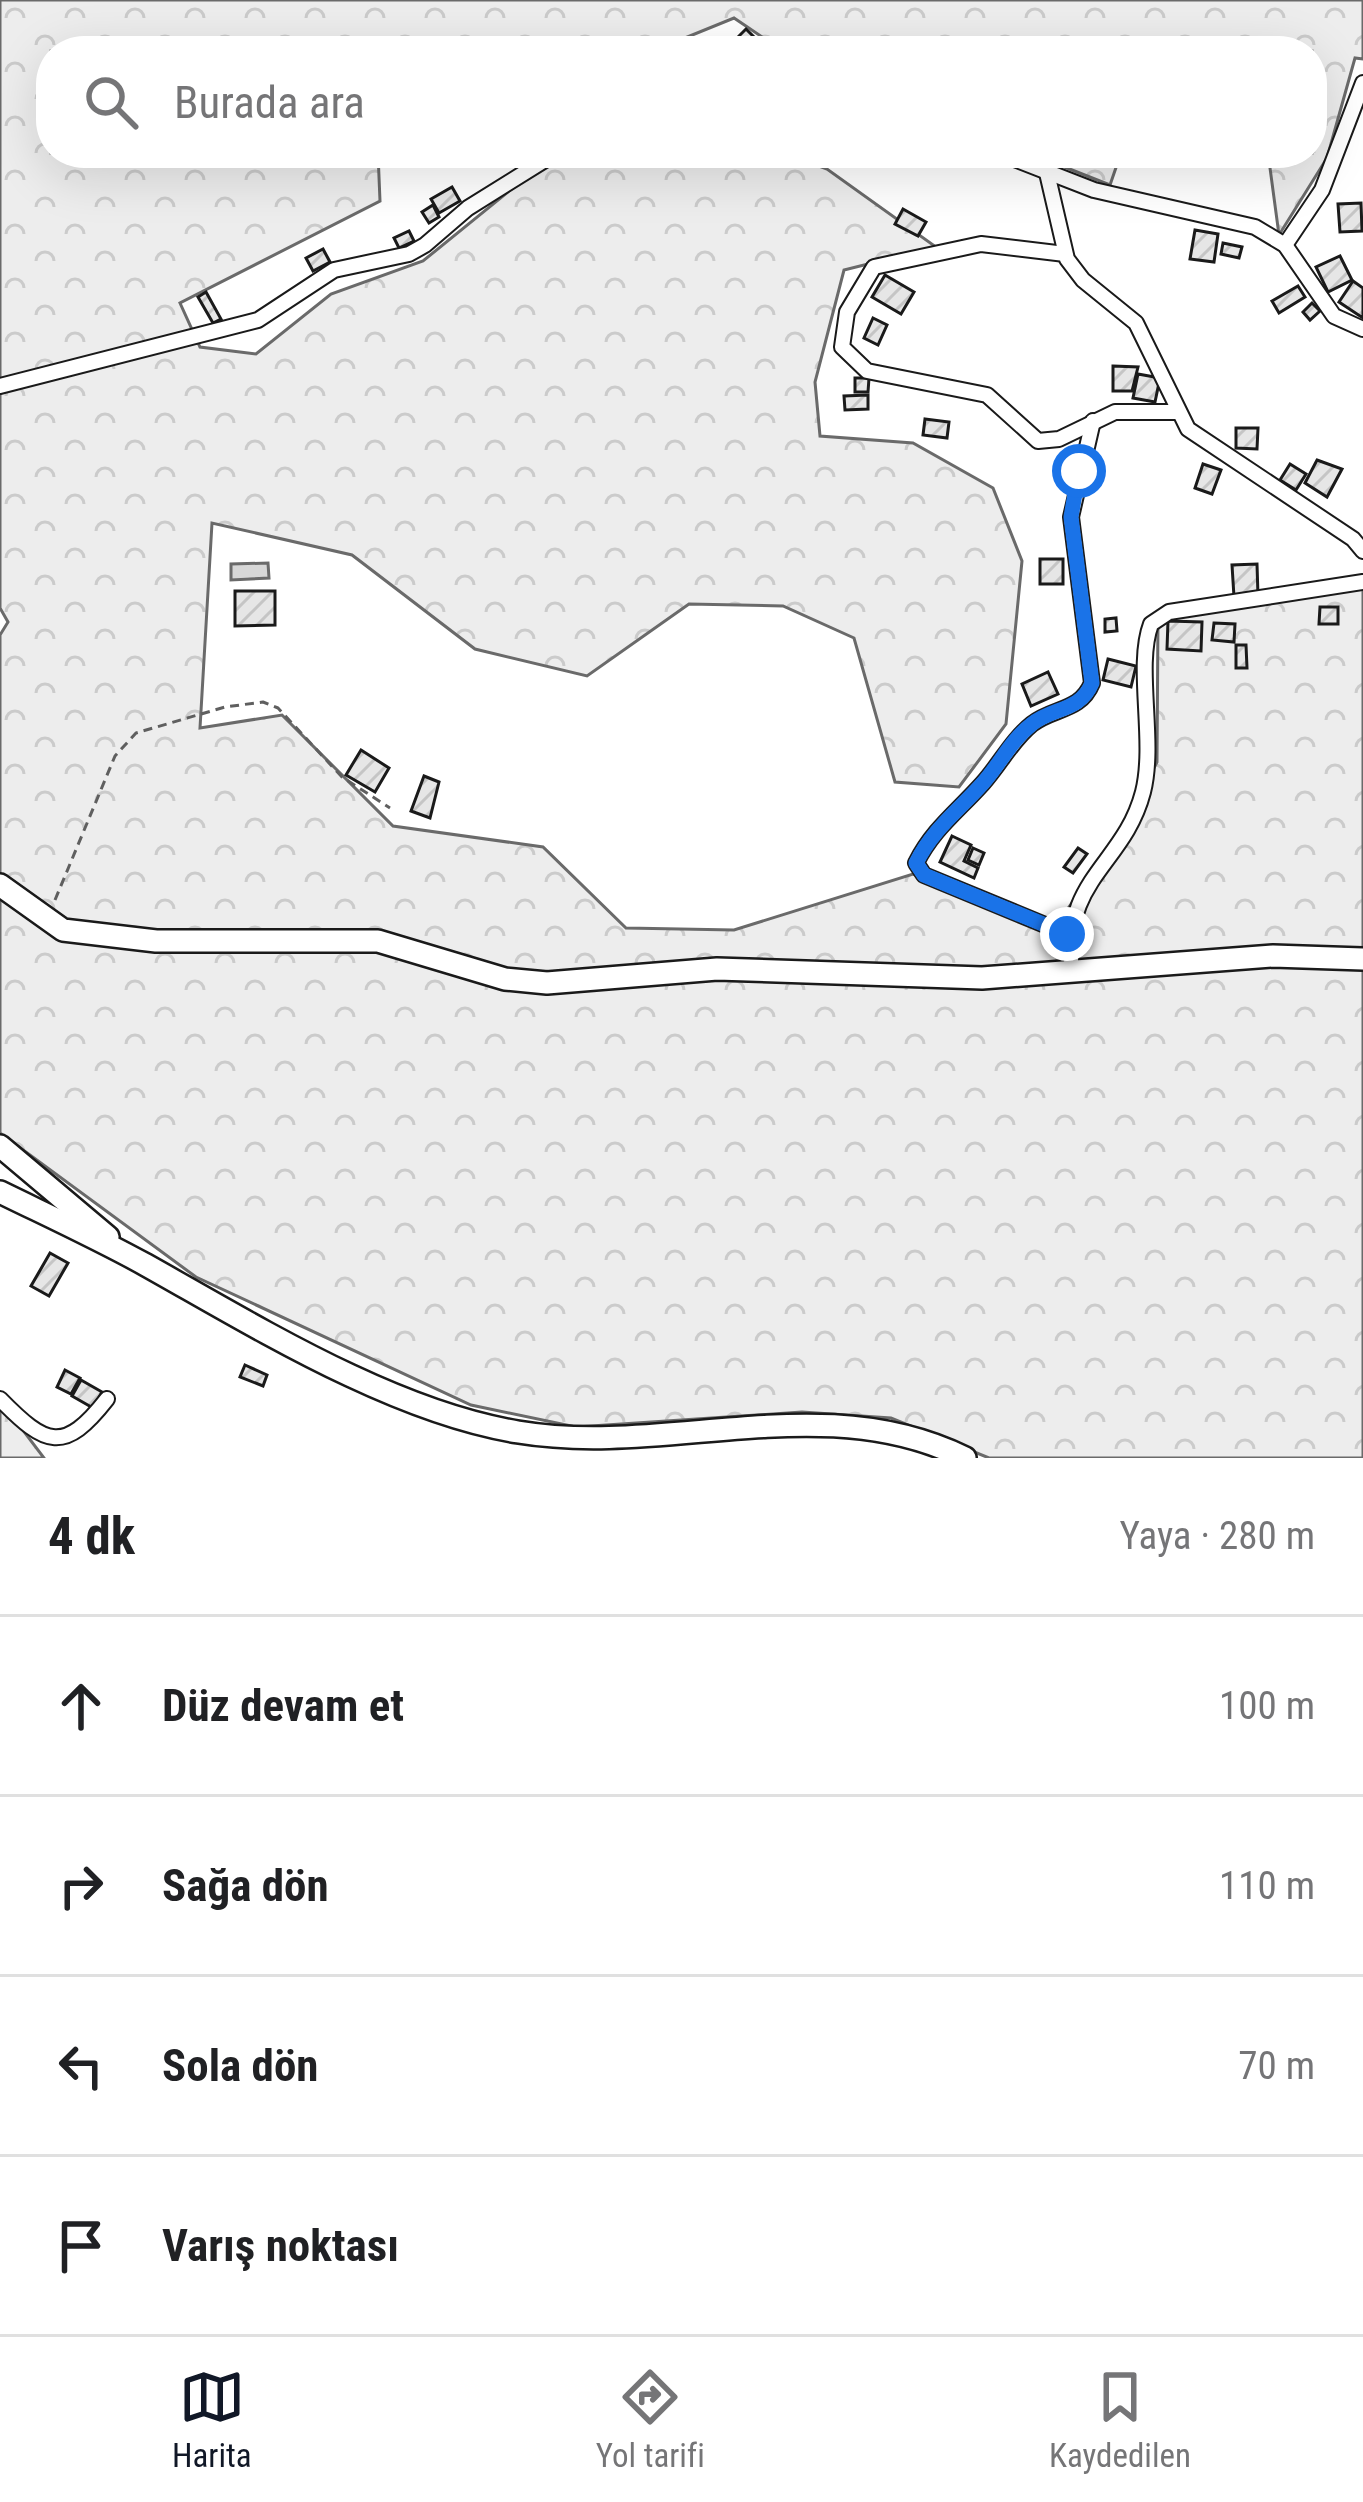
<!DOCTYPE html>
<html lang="tr">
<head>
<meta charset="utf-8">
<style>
  body { margin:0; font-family:"Roboto Condensed",sans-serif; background:#f2f2f2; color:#202124 }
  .stop { position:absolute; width:36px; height:36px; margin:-27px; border:9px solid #1a73e8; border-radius:50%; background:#fff }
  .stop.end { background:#1a73e8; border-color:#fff; box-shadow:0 3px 12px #0008 }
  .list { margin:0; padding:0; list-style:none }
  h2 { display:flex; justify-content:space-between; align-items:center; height:156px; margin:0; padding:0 48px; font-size:51px }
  h2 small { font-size:39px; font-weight:400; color:#757577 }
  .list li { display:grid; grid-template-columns:78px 1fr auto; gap:36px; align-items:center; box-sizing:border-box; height:180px; padding:0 48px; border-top:3px solid #e0e0e0 }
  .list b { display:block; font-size:45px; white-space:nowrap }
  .list em { font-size:39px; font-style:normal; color:#757577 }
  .icon { flex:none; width:66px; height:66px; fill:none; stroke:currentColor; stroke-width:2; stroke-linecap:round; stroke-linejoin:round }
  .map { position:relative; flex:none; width:1363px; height:1458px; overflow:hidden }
  .search { position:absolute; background:#fff; box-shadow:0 12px 48px #0002; left:36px; right:36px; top:36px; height:132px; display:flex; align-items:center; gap:30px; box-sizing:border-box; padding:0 42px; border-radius:48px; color:#757577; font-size:45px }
  .sheet { height:876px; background:#fff }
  nav { display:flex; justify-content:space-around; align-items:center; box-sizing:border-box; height:168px; border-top:3px solid #e0e0e0; background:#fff; font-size:33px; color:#757577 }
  nav a { display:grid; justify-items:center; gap:6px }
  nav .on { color:#111827 }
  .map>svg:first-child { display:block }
  .forest { fill:url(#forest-crowns); stroke:#6a6a6a; stroke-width:3 }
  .water { fill:url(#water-waves); stroke:#6a6a6a; stroke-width:3 }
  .building { fill:url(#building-hatch); stroke:#1a1a1a; stroke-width:3 }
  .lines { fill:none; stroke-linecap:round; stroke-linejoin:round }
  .street-casing { stroke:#1a1a1a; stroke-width:18 }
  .secondary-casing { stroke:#1a1a1a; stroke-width:26 }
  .primary-casing { stroke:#1a1a1a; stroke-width:26 }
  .path { stroke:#5f5f5f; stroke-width:3; stroke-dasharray:9 6; stroke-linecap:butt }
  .street { stroke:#fff; stroke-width:14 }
  .secondary { stroke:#fff; stroke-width:21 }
  .primary { stroke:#fff; stroke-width:21 }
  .route { stroke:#1a73e8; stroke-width:15 }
</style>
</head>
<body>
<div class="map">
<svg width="1363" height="1458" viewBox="0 0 1363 1458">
  <defs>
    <pattern id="forest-crowns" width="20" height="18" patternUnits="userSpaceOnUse" patternTransform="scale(3)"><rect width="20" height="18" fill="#ededed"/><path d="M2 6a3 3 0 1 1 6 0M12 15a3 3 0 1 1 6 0" fill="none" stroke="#cbcbcb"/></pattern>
    <pattern id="water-waves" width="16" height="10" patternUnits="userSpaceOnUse" patternTransform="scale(3)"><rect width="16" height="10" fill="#d7d7d7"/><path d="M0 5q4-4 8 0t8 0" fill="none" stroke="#b8b8b8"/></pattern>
    <pattern id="building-hatch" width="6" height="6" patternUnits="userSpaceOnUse" patternTransform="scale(3)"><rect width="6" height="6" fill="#e6e6e6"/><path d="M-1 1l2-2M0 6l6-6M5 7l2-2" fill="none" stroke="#c5c5c5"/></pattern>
  </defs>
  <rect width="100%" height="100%" fill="#fff"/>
  <g class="forest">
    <polygon points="0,0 1363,0 1363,59 1355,58 1327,158 1279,235 1268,153 1312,153 1312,51 783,51 734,18 653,51 51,51 51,153 378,153 380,201 180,303 200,347 256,354 331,294 423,261 551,157 565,153 784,153 827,169 936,247 844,270 815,382 820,436 913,443 993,488 1022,561 1006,724 959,787 895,782 854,638 783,606 689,604 587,676 475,649 352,555 212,523 200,728 282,715 393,826 543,847 626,928 734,930 913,874 1055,927 1115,841 1157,762 1158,614 1363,583 1363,1458 989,1458 891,1418 802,1412 576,1427 471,1405 196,1277 0,1133 0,635 8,622 0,608"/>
    <polygon points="1029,153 1121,153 1110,185"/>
    <polygon points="0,1400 44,1458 0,1458"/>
  </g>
  <polygon class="water" points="268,563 269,578 231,580 231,564"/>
  <g class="building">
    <polygon points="746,29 757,40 746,51 735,51 730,45"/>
    <polygon points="452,187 460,201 439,213 431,199"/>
    <polygon points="1361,203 1362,231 1340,232 1338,204"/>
    <polygon points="433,205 439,217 429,223 422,212"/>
    <polygon points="903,209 926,222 918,236 895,224"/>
    <polygon points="1195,230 1218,234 1214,262 1190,259"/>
    <polygon points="409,231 414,241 399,248 394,238"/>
    <polygon points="1223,243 1242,247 1239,258 1221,254"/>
    <polygon points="323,249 330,262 313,271 306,258"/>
    <polygon points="1340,256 1352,280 1328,292 1316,267"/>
    <polygon points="885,275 914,292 901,314 872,297"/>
    <polygon points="1353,281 1363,288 1363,318 1339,302"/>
    <polygon points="1298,286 1305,297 1279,313 1272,301"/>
    <polygon points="206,292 221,319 213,323 198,297"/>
    <polygon points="1312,303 1320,311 1310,320 1303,312"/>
    <polygon points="873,318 887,325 878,345 864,338"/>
    <polygon points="1113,366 1138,367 1132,391 1113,391"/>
    <polygon points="1138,374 1160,378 1155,402 1133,398"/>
    <polygon points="855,378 869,378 868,392 855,392"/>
    <polygon points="868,395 868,409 845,410 844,396"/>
    <polygon points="925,419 949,422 947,438 923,435"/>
    <polygon points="1236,428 1258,428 1257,449 1236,448"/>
    <polygon points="1317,460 1342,469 1327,497 1305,483"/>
    <polygon points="1203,464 1221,470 1212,494 1195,488"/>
    <polygon points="1290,464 1306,474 1296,490 1280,480"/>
    <rect x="1040" y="559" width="23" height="25"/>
    <polygon points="1257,564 1258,596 1234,597 1232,565"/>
    <polygon points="235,591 275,591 275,625 235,626"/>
    <polygon points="1320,607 1338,607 1338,624 1319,624"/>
    <polygon points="1116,618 1117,631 1105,632 1105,619"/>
    <polygon points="1168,621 1202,622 1201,651 1167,649"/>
    <polygon points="1214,623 1235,624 1234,642 1212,640"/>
    <polygon points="1236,645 1246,645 1247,668 1236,668"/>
    <polygon points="1108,659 1136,666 1131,687 1103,680"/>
    <polygon points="1048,672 1058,694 1031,706 1022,684"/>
    <polygon points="361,750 389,768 375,792 346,775"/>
    <polygon points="424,776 439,782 430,818 411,811"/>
    <polygon points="952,836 971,845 964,861 978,868 974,878 940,862"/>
    <polygon points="973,848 984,853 979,865 968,860"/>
    <polygon points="1078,848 1087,854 1073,873 1064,867"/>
    <polygon points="50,1253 68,1263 49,1296 31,1286"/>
    <polygon points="245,1365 267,1375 263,1386 240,1377"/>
    <polygon points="65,1370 80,1378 71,1394 57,1387"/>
    <polygon points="81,1380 102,1392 93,1408 72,1396"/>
  </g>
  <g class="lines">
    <defs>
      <g id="street">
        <polyline points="999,153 1094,190 1255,227 1285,245 1334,316 1363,329"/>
        <polyline points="1047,173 1067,259 1083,280 1136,323 1188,429 1353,539 1363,551"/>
        <polyline points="1285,245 1322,190 1363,83"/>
        <polyline points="1065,254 981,244 874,267 847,312 842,347 867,371 987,395 1038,441 1059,439 1115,412 1178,412"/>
        <polyline points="0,386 258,320 334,270 409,254 425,245 468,208 556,153"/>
        <path d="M1067,934L924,875L916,863C933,829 958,811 983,783C1000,764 1012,740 1032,724C1054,707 1080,712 1092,683L1071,517L1093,421"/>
        <path d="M1072,970C1061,879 1124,865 1143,792C1156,741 1135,666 1151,624L1169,612L1363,582"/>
        <path d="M0,1399C46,1446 64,1454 107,1399"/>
      </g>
      <g id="secondary">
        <polyline points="0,885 63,930 156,941 378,941 505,979 547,983 717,969 982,978 1273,956 1363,959"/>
        <polyline points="0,1146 108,1237"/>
      </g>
      <path id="primary" d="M0,1192C49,1216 99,1239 146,1265C255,1326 393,1412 518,1432C668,1457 821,1387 965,1458"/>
    </defs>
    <use href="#street" class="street-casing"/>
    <use href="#secondary" class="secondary-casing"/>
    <use href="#primary" class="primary-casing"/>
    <polyline class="path" points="55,900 115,756 136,733 225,707 263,702 278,708 342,777 390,808"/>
    <use href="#street" class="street"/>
    <use href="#secondary" class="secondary"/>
    <use href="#primary" class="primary"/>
  </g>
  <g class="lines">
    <path class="route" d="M1067,934L924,875L916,863C933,829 958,811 983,783C1000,764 1011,740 1032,724C1053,707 1080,712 1092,683L1071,517L1079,471"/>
  </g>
</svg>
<div class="stop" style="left:1079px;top:471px"></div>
<div class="stop end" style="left:1067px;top:934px"></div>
<div class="search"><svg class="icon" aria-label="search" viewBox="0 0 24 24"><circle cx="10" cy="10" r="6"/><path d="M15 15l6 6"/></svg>Burada ara</div>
</div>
<section class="sheet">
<h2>4 dk<small>Yaya · 280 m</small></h2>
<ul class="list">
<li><svg class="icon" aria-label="ahead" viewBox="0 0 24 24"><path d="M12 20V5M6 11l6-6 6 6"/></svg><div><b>Düz devam et</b></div><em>100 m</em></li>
<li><svg class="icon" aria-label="right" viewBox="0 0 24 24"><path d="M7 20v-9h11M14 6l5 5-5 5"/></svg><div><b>Sağa dön</b></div><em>110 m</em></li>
<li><svg class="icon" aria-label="left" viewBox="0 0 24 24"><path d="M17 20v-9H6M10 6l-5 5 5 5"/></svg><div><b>Sola dön</b></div><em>70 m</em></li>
<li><svg class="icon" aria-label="arrive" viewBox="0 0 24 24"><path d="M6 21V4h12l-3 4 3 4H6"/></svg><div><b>Varış noktası</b></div></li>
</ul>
</section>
<nav>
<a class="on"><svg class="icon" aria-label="map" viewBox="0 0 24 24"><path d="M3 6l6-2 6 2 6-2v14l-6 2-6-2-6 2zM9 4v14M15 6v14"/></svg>Harita</a>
<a><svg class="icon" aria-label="directions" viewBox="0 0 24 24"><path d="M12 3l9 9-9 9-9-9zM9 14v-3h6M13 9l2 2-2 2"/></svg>Yol tarifi</a>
<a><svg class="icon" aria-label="saved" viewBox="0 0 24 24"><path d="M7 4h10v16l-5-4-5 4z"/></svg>Kaydedilen</a>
</nav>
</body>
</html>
